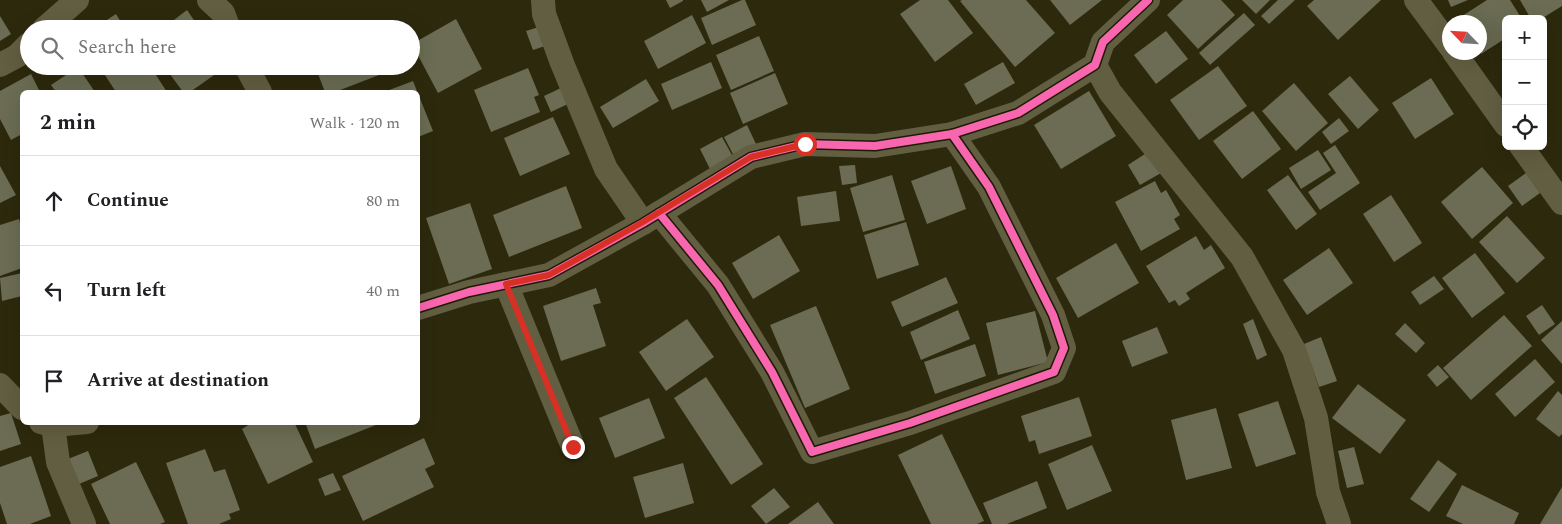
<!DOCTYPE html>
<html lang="en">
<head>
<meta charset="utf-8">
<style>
  body { margin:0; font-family:Spectral,serif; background:#f2f2f2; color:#202124 }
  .controls { position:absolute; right:15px; top:15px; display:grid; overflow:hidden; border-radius:8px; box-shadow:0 5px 20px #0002 }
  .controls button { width:45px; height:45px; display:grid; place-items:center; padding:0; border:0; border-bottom:1px solid #e0e0e0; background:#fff; color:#202124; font:25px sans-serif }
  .compass { position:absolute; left:1442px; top:15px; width:45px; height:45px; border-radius:50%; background:#fff; box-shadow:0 5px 20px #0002; rotate:295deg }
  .stop { position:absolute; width:15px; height:15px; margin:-11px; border:4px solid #d93025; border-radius:50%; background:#fff }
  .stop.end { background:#d93025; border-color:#fff; box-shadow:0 1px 5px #0008 }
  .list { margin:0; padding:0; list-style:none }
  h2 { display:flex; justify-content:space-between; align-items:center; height:65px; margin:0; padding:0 20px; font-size:21px }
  h2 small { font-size:16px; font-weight:400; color:#757577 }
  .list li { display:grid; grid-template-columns:32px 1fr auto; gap:15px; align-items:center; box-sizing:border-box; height:90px; padding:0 20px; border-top:1px solid #e0e0e0 }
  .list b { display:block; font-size:19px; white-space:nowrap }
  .list em { font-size:16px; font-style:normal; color:#757577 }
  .icon { flex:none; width:28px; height:28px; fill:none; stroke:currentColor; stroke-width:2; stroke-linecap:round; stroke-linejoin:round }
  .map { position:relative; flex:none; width:1562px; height:524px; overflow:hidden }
  .search { position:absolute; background:#fff; box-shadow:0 5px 20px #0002; left:20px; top:20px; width:400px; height:55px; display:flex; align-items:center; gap:12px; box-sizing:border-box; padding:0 18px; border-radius:28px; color:#757577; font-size:19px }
  .panel { position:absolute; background:#fff; box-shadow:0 5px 20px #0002; left:20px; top:90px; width:400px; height:335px; border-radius:8px }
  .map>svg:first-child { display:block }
  .building { fill:#6b6c53 }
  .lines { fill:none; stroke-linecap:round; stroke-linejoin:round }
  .street { stroke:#625e42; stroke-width:24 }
  .cycleway-casing { stroke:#1f1b01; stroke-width:11 }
  .cycleway { stroke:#f766af; stroke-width:8 }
  .route { stroke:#d93025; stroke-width:6 }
</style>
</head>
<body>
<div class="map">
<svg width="1562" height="524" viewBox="0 0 1562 524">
  <rect width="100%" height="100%" fill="#2d290d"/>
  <g class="building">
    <polygon points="666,0 683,0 683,1 670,8"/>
    <polygon points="701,0 729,0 707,12"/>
    <polygon points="742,0 745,0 756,25 712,45 701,18"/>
    <polygon points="920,0 948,0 973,33 935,62 900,14"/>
    <polygon points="962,0 1026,0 1055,33 1015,67 960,1"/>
    <polygon points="1050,0 1102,0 1070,25"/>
    <polygon points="1183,0 1221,0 1235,15 1198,49 1167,15"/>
    <polygon points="1242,0 1270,0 1256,14"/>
    <polygon points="1278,0 1295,0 1269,24 1261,16"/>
    <polygon points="1314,0 1381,0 1338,40 1307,6"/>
    <polygon points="1448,0 1468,0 1451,7"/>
    <polygon points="1487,0 1510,0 1522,19 1506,19 1506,38 1481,54 1480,22 1461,22 1459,18"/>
    <polygon points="1520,0 1562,0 1562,6 1541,19 1531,19"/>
    <polygon points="187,10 200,29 162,29"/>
    <polygon points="1244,13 1255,25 1210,65 1199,53"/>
    <polygon points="116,14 125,29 93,29"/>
    <polygon points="692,15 706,43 658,69 644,41"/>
    <polygon points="0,16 11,34 0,41"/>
    <polygon points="456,19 482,69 438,93 412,44"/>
    <polygon points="358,21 361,29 340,29"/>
    <polygon points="542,26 548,45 533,50 526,31"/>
    <polygon points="1166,31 1188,59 1156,84 1134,55"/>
    <polygon points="759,36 774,71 731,90 716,55"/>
    <polygon points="711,62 722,88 672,110 661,84"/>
    <polygon points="1003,62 1015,83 976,105 964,84"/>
    <polygon points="99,66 150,66 167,92 116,92"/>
    <polygon points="164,66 227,66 190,92 183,92"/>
    <polygon points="315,66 376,66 379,75 335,92 325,92"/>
    <polygon points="1218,66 1247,106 1199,140 1170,100"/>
    <polygon points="78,67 95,92 56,92 51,85"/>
    <polygon points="528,68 539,95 534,97 540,112 491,132 474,90"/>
    <polygon points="775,73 788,104 743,124 730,93"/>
    <polygon points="31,74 40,92 22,92 22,134 11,140 0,119 0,91"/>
    <polygon points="1350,76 1379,110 1358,129 1328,94"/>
    <polygon points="1431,78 1454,114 1415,139 1392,103"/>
    <polygon points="646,79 659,101 613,128 600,107"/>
    <polygon points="413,81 433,131 418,137 418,92 384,92"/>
    <polygon points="1294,83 1328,123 1296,151 1262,111"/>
    <polygon points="563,87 570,103 551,112 544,96"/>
    <polygon points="1089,91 1116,136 1061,169 1034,125"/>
    <polygon points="1253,111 1281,149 1242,179 1213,141"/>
    <polygon points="553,117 570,154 520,176 504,138"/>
    <polygon points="1339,118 1349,131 1331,144 1322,132"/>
    <polygon points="747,125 756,144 734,156 724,137"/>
    <polygon points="722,137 733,157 710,169 700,149"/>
    <polygon points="1335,145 1360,183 1320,210 1308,192 1336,173 1323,153"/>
    <polygon points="1318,150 1331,170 1301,189 1289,168"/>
    <polygon points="1148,152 1161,173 1140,185 1128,165"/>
    <polygon points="855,165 857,183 842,185 839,166"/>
    <polygon points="0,166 16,195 0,203"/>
    <polygon points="951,166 966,209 927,224 911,181"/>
    <polygon points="1482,167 1513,203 1472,239 1441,202"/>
    <polygon points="1526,173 1540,193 1522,206 1508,186"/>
    <polygon points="892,175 905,220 863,232 850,188"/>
    <polygon points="1288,175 1317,214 1296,230 1267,190"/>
    <polygon points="1155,181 1161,193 1166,190 1180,215 1174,219 1180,229 1141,251 1115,202"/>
    <polygon points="566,186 582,228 509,257 493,215"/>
    <polygon points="836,191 840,221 801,226 797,197"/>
    <polygon points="1391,195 1422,243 1394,262 1363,214"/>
    <polygon points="470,203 492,269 449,284 426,218"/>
    <polygon points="1507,216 1545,258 1517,283 1479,242"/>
    <polygon points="19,219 22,231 22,268 0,276 0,225"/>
    <polygon points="906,222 919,265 877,279 864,235"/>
    <polygon points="779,235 800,271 753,299 732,263"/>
    <polygon points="1196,236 1204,250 1211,245 1225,268 1186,293 1190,299 1179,306 1175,300 1169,303 1146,266"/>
    <polygon points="1116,243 1139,283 1078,318 1056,278"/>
    <polygon points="1329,248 1353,283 1307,315 1283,280"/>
    <polygon points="1475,253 1505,293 1472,318 1442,278"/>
    <polygon points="22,273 22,296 2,301 0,278"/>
    <polygon points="1434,276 1444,289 1420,305 1411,292"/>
    <polygon points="946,277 958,303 902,327 891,302"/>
    <polygon points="596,288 601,303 593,305 606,346 561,361 543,306"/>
    <polygon points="1542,305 1555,324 1539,335 1526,316"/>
    <polygon points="816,306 850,389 805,408 770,325"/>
    <polygon points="958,310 970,339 921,360 910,332"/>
    <polygon points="1035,311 1048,362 998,375 986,323"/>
    <polygon points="1504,315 1532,346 1471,400 1443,368"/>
    <polygon points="687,319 714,357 666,391 639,352"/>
    <polygon points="1253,319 1267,355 1257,360 1243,324"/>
    <polygon points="1562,321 1562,364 1541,340"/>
    <polygon points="1405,323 1425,343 1416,353 1395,334"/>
    <polygon points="1157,327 1168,353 1132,367 1122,341"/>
    <polygon points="1321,337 1337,381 1319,387 1304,344"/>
    <polygon points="975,344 986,376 935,394 924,362"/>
    <polygon points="1535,359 1555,382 1515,417 1495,394"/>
    <polygon points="1438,365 1449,377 1437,387 1427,375"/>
    <polygon points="706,377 763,464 731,485 674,398"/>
    <polygon points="1358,384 1406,420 1380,454 1332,418"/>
    <polygon points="1558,391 1562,395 1562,434 1559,437 1536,419"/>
    <polygon points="1079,397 1092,436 1039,454 1035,440 1029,442 1021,416"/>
    <polygon points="649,398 665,438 615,458 599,418"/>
    <polygon points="1278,401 1296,454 1256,467 1238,414"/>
    <polygon points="1216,408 1232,468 1186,480 1171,420"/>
    <polygon points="11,413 21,444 0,451 0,416"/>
    <polygon points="253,422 294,422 313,462 268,484 242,429"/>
    <polygon points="305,422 381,422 381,423 315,449"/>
    <polygon points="942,434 984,521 977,524 931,524 898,455"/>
    <polygon points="424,438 435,464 425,469 434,487 363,521 342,476"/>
    <polygon points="1092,445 1112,491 1067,510 1048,464"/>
    <polygon points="1354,447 1364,484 1347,488 1338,451"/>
    <polygon points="205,449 214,472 225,469 240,510 229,514 231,519 219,524 188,524 166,463"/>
    <polygon points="88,451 98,476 79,484 68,459"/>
    <polygon points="31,456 51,516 30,524 7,524 0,503 0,467"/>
    <polygon points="1438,460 1457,474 1429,512 1410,499"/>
    <polygon points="136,462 165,522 160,524 110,524 91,484"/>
    <polygon points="683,463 694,503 645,518 633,477"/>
    <polygon points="333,473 341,490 325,496 318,479"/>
    <polygon points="1037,481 1047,508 1007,524 992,524 983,503"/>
    <polygon points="1462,485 1519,513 1514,524 1463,524 1446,516"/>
    <polygon points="1562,487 1562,524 1540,524"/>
    <polygon points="774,488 790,507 766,524 751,506"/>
    <polygon points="818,502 834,524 788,524"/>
  </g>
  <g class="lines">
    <g class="street">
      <polyline points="209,0 223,13 229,29"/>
      <polyline points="543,0 544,14 562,63 606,169 643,223"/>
      <polyline points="1416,0 1450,46"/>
      <polyline points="44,29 77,0"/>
      <polyline points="1454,52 1506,125"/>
      <polyline points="0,65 17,56 29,44"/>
      <polyline points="1095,65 1110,92 1242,257 1294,350 1316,418 1328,492 1339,524"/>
      <polyline points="246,66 260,92"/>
      <polyline points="1521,146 1562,203"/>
      <polyline points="659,213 718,285 772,372 812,452 910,423 1054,372 1064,348 1053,315 989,187 952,134"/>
      <polyline points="506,284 573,447"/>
      <polyline points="418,308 469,292 549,275 643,223 751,157 805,144 875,146 952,134 1018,113 1095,65 1103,42 1148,0"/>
      <polyline points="0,385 22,408"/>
      <polyline points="41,422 53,425 87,422"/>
      <polyline points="53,425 58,462 84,524"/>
    </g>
    <defs>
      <g id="cycleway">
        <polyline points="659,213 718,285 772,372 812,452 910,423 1054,372 1064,348 1053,315 989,187 952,134"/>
        <polyline points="418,308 469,292 549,275 643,223 751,157 805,144 875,146 952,134 1018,113 1095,65 1103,42 1148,0"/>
      </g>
    </defs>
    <use href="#cycleway" class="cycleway-casing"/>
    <use href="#cycleway" class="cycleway"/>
  </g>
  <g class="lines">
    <polyline class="route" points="573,447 506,284 549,275 643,222 751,157 805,144"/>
  </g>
</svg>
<div class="controls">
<button>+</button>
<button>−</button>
<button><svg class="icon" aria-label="locate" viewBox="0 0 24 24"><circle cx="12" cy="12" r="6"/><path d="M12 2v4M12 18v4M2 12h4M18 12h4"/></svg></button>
</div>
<svg class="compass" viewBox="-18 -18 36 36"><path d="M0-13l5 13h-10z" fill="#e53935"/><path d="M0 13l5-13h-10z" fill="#757577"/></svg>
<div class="stop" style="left:805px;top:144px"></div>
<div class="stop end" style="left:573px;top:447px"></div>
<div class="search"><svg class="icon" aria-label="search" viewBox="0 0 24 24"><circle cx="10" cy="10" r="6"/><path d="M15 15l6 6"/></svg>Search here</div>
<section class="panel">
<h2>2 min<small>Walk · 120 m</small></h2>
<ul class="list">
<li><svg class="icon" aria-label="ahead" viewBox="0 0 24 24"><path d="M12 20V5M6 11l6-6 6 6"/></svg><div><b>Continue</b></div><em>80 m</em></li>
<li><svg class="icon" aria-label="left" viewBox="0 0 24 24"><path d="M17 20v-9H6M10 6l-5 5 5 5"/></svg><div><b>Turn left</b></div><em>40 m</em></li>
<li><svg class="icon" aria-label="arrive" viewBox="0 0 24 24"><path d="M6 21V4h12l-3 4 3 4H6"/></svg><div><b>Arrive at destination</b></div></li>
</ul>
</section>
</div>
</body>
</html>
